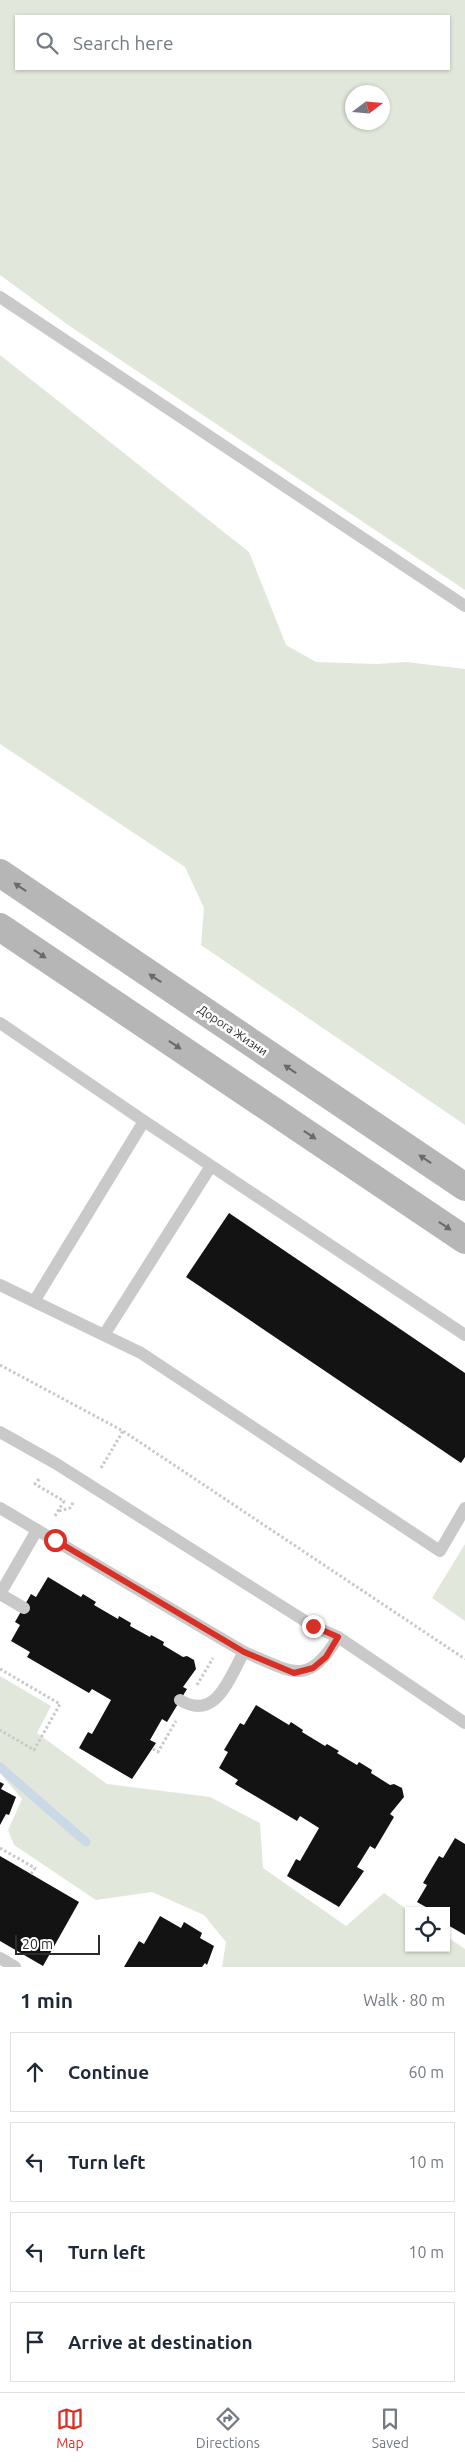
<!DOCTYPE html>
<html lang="en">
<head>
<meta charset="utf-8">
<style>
  body { margin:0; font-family:Ubuntu,sans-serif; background:#f2f2f3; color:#1f2937 }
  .controls { position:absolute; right:15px; bottom:15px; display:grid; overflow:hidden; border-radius:0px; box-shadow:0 1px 4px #0004 }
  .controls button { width:45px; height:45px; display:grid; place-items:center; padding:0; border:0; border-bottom:1px solid #e0e1e3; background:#fff; color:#1f2937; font:25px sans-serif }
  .compass { position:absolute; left:345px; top:85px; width:45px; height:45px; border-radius:50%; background:#fff; box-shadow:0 1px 4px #0004; rotate:74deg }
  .scale { position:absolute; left:15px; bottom:12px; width:85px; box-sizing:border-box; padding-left:5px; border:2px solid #2c2c2c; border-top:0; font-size:14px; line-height:18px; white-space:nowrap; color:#2c2c2c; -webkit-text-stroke:4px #fff; paint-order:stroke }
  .stop { position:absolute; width:15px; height:15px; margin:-11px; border:4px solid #d93025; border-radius:50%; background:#fff }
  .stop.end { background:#d93025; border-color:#fff; box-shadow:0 1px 5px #0008 }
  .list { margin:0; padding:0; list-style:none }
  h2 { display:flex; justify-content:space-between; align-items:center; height:65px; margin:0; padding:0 20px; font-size:21px }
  h2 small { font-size:16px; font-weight:400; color:#747a83 }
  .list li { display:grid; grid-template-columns:32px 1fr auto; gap:15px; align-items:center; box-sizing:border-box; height:80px; margin:0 10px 10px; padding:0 10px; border:1px solid #e0e1e3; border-radius:0px }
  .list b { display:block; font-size:19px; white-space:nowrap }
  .list em { font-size:16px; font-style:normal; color:#747a83 }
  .icon { flex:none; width:28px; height:28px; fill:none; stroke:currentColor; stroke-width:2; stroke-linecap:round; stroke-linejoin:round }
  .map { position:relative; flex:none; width:465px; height:1967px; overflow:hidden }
  .search { position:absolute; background:#fff; box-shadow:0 1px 4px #0004; left:15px; right:15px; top:15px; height:55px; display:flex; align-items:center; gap:12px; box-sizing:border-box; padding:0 18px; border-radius:0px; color:#747a83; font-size:19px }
  .sheet { height:425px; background:#fff }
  nav { display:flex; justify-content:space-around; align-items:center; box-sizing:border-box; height:70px; border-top:1px solid #e0e1e3; background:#fff; font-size:14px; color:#747a83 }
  nav a { display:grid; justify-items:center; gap:2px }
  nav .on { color:#d93025 }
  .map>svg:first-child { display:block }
  .green { fill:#e1e8db; fill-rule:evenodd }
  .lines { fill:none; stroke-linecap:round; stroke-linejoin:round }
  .stream { stroke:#cad9e6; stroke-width:9 }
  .building { fill:#131313 }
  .path { stroke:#c9c9c9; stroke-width:3; stroke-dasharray:2.5 2.5; stroke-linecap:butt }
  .lane { stroke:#c9c9c9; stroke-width:12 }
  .secondary { stroke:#b6b6b6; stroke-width:28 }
  .oneway { fill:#6a6a6a }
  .route { stroke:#d93025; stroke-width:6 }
  .labels { text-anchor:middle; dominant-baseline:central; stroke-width:5; stroke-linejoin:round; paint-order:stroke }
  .street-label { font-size:12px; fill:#2c2c2c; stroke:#fff }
</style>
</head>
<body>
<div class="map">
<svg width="465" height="1967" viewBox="0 0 465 1967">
  <rect width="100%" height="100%" fill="#fff"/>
  <g class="green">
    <path d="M0,0H465V590L71,327L0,275ZM449,16V69H16V16ZM382,92V122H352V92Z"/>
    <polygon points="0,355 249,552 286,645 316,662 377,664 406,662 465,669 465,1125 201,945 204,908 185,867 0,744"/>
    <polygon points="465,1544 465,1621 432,1598"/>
    <polygon points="0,1676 51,1706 37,1733 107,1784 210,1797 260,1823 263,1868 346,1926 384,1893 409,1911 409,1948 446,1948 446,1936 465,1949 465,1967 222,1967 226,1942 204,1915 152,1892 96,1900 14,1845 8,1830 22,1799 0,1773"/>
  </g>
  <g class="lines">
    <polyline class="stream" points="0,1767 86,1842"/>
  </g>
  <g class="building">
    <polygon points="229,1213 465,1373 465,1457 461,1463 186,1277"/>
    <polygon points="48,1577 81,1597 83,1594 96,1602 94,1605 118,1619 119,1616 131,1623 130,1626 150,1637 151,1635 164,1642 163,1645 183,1657 187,1656 194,1660 196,1669 183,1687 187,1689 167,1722 162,1719 150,1740 156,1743 132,1779 79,1748 88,1732 92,1734 111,1700 92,1689 89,1693 27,1657 30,1652 11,1641 20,1625 15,1622 31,1594 36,1597"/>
    <polygon points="256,1705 289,1725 291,1722 303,1730 302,1732 325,1746 327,1744 339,1751 337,1753 357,1765 359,1762 372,1770 371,1773 390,1785 394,1784 402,1788 404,1797 390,1814 394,1817 375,1849 370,1846 357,1867 364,1871 339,1907 287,1876 296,1859 300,1861 319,1828 300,1816 297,1821 235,1784 238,1780 219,1768 228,1752 224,1750 240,1723 244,1725"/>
    <polygon points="0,1782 4,1784 1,1789 16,1797 9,1815 6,1814 0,1825"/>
    <polygon points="455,1838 465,1844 465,1935 446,1924 446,1911 433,1911 417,1902 427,1885 423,1883 439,1856 443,1858"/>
    <polygon points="0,1856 79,1902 43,1966 0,1941"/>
    <polygon points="160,1916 181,1928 184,1922 202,1933 200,1938 214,1946 207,1965 205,1963 202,1967 124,1967 139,1941 144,1944"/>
  </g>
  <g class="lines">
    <g class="path">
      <polyline points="0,1365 123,1431 465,1659"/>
      <polyline points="101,1468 123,1431"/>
      <polyline points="39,1479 35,1484 64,1501 55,1516"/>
      <polyline points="59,1511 70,1508 74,1501"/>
      <polyline points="0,1669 60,1704 34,1750 0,1730"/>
      <polyline points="197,1685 213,1658"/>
      <polyline points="153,1749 158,1752 176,1721"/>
      <polyline points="0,1848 35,1868 31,1874"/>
    </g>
    <g class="lane">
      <polyline points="0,297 465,606"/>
      <polyline points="0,1023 144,1121 465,1335"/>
      <polyline points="0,1285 141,1353 440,1551 465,1508"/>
      <polyline points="35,1300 144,1121"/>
      <polyline points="104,1335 211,1166"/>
      <polyline points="0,1432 55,1463 313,1626 338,1637 465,1723"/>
      <path d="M0,1508L244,1652C229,1678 216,1722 180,1700"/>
      <polyline points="0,1594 37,1530"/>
      <polyline points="0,1594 24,1608"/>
      <path d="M244,1652C291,1671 307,1689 338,1637"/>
      <polyline points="0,1958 15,1967"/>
    </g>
    <g class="secondary">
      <polyline points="0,873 465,1187"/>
      <polyline points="0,927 465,1240"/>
    </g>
  </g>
  <defs><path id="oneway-solid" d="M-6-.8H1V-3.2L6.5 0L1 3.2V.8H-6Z" transform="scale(1.25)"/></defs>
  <g class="oneway">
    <use href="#oneway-solid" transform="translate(20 887) rotate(-146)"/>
    <use href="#oneway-solid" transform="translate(40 954) rotate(34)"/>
    <use href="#oneway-solid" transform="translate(155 978) rotate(-146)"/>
    <use href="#oneway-solid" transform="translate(175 1045) rotate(34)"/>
    <use href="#oneway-solid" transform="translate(290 1069) rotate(-146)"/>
    <use href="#oneway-solid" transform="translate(310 1135) rotate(34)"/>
    <use href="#oneway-solid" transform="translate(425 1159) rotate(-146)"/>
    <use href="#oneway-solid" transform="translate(445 1226) rotate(34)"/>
  </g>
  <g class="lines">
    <polyline class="route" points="55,1540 244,1652 294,1673 313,1668 326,1657 338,1637 313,1626"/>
  </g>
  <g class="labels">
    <g class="street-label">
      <text transform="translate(233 1030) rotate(34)">Дорога Жизни</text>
    </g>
  </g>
</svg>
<div class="controls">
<button><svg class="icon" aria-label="locate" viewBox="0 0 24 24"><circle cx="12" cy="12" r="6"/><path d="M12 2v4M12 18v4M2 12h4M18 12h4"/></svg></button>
</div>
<svg class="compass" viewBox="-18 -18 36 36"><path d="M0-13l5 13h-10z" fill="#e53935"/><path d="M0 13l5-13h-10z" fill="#747a83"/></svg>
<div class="scale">20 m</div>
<div class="stop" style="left:55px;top:1540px"></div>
<div class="stop end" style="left:313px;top:1626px"></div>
<div class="search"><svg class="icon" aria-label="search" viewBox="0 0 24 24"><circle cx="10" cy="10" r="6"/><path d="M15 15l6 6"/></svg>Search here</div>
</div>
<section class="sheet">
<h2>1 min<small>Walk · 80 m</small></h2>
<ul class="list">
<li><svg class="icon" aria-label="ahead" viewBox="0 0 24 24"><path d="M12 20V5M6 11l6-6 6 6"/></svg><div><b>Continue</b></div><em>60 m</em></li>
<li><svg class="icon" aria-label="left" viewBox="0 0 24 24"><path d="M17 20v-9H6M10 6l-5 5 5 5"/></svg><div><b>Turn left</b></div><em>10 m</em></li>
<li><svg class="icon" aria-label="left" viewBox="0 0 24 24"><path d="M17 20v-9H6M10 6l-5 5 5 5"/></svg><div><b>Turn left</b></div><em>10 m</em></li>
<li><svg class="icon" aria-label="arrive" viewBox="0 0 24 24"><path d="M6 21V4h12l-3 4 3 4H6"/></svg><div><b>Arrive at destination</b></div></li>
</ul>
</section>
<nav>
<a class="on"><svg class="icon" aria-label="map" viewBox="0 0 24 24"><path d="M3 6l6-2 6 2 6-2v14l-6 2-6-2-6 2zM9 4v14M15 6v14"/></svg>Map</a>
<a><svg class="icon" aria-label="directions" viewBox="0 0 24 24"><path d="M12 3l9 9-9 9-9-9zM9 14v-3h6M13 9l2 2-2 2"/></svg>Directions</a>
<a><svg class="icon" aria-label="saved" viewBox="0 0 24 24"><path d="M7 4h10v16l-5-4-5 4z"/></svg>Saved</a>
</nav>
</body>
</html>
